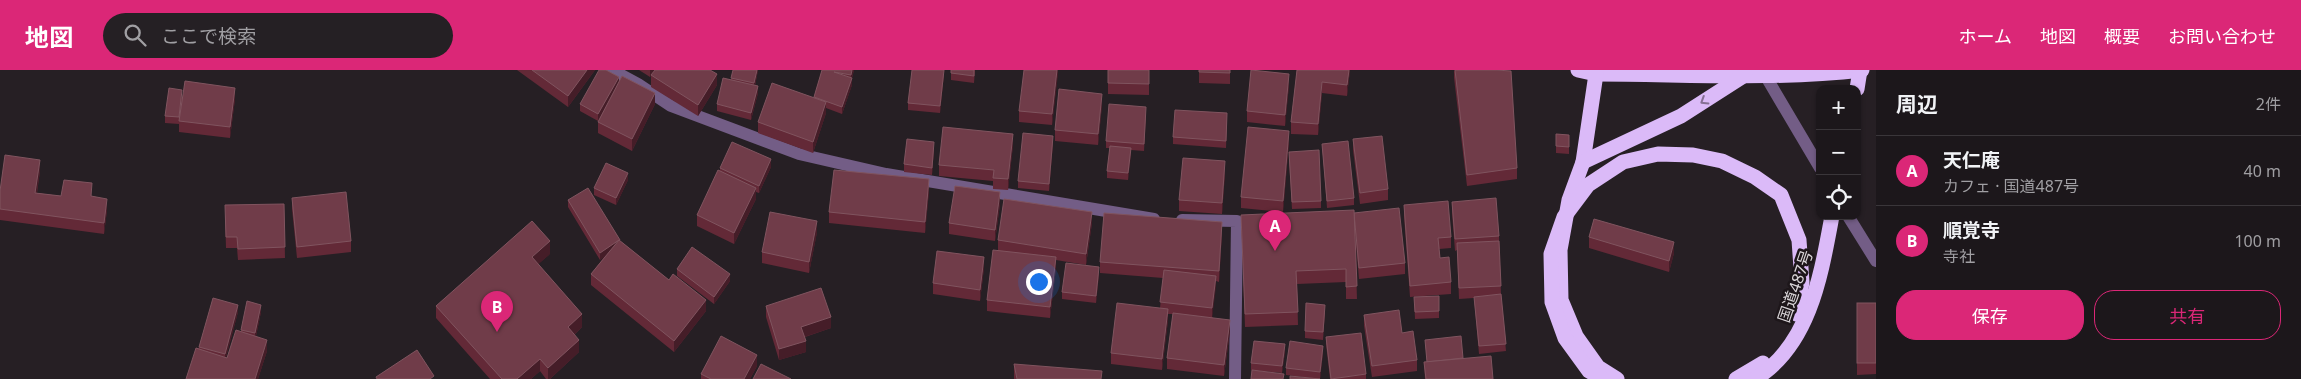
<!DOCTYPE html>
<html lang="ja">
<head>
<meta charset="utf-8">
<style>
  body { margin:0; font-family:"Noto Sans","Noto Sans JP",sans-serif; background:#252024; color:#f1f3f6 }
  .controls { position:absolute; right:15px; top:15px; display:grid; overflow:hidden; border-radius:10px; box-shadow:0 1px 4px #0004 }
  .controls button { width:45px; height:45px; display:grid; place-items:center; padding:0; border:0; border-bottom:1px solid #3a363a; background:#1c171b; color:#f1f3f6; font:25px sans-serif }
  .you { position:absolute; left:1038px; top:211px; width:18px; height:18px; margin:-12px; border:4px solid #fff; border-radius:50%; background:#1a73e8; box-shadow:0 0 0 8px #1a73e833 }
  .badge { display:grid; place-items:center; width:32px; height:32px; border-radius:50%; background:#db2777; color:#fff; font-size:16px; font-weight:700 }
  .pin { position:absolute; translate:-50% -41px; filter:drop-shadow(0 1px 2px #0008) }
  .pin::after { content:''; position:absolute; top:26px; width:18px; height:15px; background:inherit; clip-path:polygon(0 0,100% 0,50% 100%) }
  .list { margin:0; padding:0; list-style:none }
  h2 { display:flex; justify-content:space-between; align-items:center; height:65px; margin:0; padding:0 20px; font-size:21px }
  h2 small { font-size:16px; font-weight:400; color:#a09fa3 }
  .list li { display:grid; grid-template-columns:32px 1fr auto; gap:15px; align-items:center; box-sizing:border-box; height:70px; padding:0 20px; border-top:1px solid #3a363a }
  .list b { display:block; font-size:19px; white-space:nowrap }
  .list p { margin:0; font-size:16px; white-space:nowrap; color:#a09fa3 }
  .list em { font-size:16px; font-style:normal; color:#a09fa3 }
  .actions { display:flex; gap:10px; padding:15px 20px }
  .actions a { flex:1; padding:11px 0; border:1px solid #db2777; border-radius:20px; text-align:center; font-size:18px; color:#db2777 }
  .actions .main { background:#db2777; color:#fff }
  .icon { flex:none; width:28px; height:28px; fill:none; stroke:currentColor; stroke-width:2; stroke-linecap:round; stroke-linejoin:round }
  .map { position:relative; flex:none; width:1876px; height:309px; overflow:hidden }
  header { display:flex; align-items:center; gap:30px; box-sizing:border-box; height:70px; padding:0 25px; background:#db2777; color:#fff }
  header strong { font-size:24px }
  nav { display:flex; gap:28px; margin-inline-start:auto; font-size:18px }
  .search { width:350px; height:45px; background:#252024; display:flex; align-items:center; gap:12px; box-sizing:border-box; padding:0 18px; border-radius:28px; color:#a09fa3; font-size:19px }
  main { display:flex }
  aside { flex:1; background:#1c171b }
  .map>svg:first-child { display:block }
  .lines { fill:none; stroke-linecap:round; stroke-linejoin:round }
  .minor { stroke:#735d86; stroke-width:12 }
  .highway { stroke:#dbbaf8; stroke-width:15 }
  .highway-bridge { stroke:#dbbaf8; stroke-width:15 }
  .wall { fill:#632937 }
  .shaded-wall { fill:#451d28 }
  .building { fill:#703c49; stroke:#80545f }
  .oneway { stroke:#867094 }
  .labels { text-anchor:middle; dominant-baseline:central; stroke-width:5; stroke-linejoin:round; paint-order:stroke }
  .street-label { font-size:16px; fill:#dad6d9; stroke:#1d161a }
</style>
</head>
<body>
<header>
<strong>地図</strong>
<div class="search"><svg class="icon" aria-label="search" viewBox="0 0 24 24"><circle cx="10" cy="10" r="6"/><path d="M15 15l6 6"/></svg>ここで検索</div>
<nav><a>ホーム</a><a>地図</a><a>概要</a><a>お問い合わせ</a></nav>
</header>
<main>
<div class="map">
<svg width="1876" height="309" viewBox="0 0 1876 309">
  <rect width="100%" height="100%" fill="#261f24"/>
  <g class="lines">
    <g class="minor">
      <polyline points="612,0 638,14 671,36 799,84 886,104 1154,149"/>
      <polyline points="1765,5 1820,98"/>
      <polyline points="1848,146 1876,191"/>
      <polyline points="1182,150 1237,151 1235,309"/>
    </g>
    <g class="highway">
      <path d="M1578,0L1596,4C1684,4 1774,10 1862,0"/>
      <polyline points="1596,4 1583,92 1569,130 1560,180 1561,230 1576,266 1598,297 1617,309"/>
      <polyline points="1583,92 1681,46 1745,5"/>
      <polyline points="1736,309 1763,293"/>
      <path d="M1755,309C1810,275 1821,205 1832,146"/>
    </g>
    <g class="highway-bridge">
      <polyline points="1857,19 1860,0"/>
      <polyline points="1603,309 1589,301 1565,268 1552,232 1551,184 1564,147 1588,115 1623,92 1658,84 1693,85 1722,91 1755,107 1781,125 1799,170 1802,212 1797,244"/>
    </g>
  </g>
  <g class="wall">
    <polygon points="517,0 595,0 568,37"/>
    <polygon points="639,0 654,0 650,7"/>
    <polygon points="758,0 755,16 758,23 751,50 717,41 717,34 731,10 731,8"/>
    <polygon points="822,0 854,0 852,8 852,15 842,44 826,38 826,43 813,83 758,63 758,52 814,28"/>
    <polygon points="951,0 975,0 974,13 951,10"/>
    <polygon points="1058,0 1052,55 1019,52 1019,41"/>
    <polygon points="1108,0 1149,0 1149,25 1108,24"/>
    <polygon points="1199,0 1230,0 1230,14 1199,13"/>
    <polygon points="1297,0 1350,0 1347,26 1322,23 1318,65 1291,64 1291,52"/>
    <polygon points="1454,0 1517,98 1517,109 1467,116 1454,8"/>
    <polygon points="944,4 940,43 908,40 908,33"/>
    <polygon points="651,5 717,15 698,46 651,17"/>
    <polygon points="619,11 655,34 632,81 598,63 598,52 604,41 598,51 580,41 580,34"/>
    <polygon points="1289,15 1285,56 1247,52 1247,41"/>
    <polygon points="182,27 235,29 230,68 179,62 179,52 179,54 165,53 165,46"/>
    <polygon points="1102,35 1098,75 1055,71 1055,60"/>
    <polygon points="1146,44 1144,81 1131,80 1128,110 1107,108 1107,101 1110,78 1106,78 1106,71"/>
    <polygon points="1227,50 1226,78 1173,74 1173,67"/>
    <polygon points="1556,64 1569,65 1569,84 1556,83"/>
    <polygon points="1353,69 1388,119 1388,130 1360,134 1353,80"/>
    <polygon points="1289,72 1283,142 1241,138 1241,127"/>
    <polygon points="1053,73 1049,121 1018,118 1018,111"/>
    <polygon points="1322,74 1354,128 1354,135 1327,138"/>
    <polygon points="1013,75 1008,120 993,119 993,111 939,106 939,95"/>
    <polygon points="934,79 932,105 904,102 904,94"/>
    <polygon points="1289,89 1321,131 1321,138 1292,139"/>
    <polygon points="771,97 759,123 756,122 756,129 734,174 697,156 697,145 720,101 720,98"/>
    <polygon points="40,101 37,123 61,126 92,127 107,140 104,164 0,150 0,121"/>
    <polygon points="1225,103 1222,144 1179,141 1179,130"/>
    <polygon points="628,110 616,135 594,125 594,118"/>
    <polygon points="929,121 925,163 829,153 829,142"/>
    <polygon points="292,128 351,171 351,182 297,188 292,139"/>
    <polygon points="568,130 620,171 706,241 674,282 591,215 591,204 605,186 600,190 568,137"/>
    <polygon points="1452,132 1499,166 1501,224 1506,281 1479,284 1474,228 1459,229 1457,180 1455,181 1452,143"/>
    <polygon points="284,134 285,188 238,190 237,178 226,178 225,146"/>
    <polygon points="1000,134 995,171 949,164 949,153"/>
    <polygon points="1404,135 1451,167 1451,178 1439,179 1440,188 1451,212 1451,224 1410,227 1404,146"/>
    <polygon points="1354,143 1405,193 1405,204 1359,209 1355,163 1357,229 1346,229 1346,212 1297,214 1298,255 1245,257 1241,145"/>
    <polygon points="1092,153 1086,195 1056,190 1056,198 1050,248 987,241 987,230 998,180 998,170"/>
    <polygon points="817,162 809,203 762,193 762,182"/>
    <polygon points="1222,163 1219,212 1216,211 1212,247 1230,261 1224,306 1167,299 1167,288 1173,244 1168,244 1168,250 1162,300 1111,294 1111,283 1160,238 1163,208 1100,203 1100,192"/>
    <polygon points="1589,167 1674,183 1669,202 1589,178"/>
    <polygon points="550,184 538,194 582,257 575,264 579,282 550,309 546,309 540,301 531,309 490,309 436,248 436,236"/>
    <polygon points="984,198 980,231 933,224 933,213"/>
    <polygon points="677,199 730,211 714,234 677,206"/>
    <polygon points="1099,204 1096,233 1062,229 1062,222"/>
    <polygon points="1439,226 1439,248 1415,249 1414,227"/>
    <polygon points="1857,233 1876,233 1876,304 1857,305"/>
    <polygon points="766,236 831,258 805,267 806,282 779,290 766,247"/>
    <polygon points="238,242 226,287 227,288 241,262 241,260 261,242 256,266 267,281 258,309 186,309 199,277"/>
    <polygon points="1325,242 1323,270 1305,268 1305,261"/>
    <polygon points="1364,245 1402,263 1417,290 1417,301 1372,307 1364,256"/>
    <polygon points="1326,267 1366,304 1366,309 1330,309 1326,274"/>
    <polygon points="1425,270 1463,289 1493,309 1425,309 1424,292 1427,292"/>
    <polygon points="1285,281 1282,303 1251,300 1251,293"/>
    <polygon points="1323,283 1320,309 1286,305 1286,298"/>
    <polygon points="1014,294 1102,309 1014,309"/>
    <polygon points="757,296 750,309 701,309 701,304"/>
  </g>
  <g class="shaded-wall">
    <polygon points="587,0 595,0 568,37 568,26"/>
    <polygon points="650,0 654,0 650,7"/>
    <polygon points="757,0 758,0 754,20 754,13"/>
    <polygon points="852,0 854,0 851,12 851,5"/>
    <polygon points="944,0 944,4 940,43 940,36"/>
    <polygon points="1057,0 1058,0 1058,5 1052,55 1052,44"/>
    <polygon points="1349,0 1350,0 1347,26 1347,15"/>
    <polygon points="717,4 717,15 698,46 698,35"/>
    <polygon points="1289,4 1289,15 1285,56 1285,45"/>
    <polygon points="619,7 619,14 598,51 598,44"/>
    <polygon points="852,8 852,15 842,44 842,37"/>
    <polygon points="1322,12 1322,23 1318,65 1318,54"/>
    <polygon points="758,16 758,23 751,50 751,43"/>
    <polygon points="235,18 235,29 230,68 230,57"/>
    <polygon points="655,23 655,34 632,81 632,69"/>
    <polygon points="1102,24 1102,35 1098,75 1098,64"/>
    <polygon points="826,32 826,43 813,83 813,72"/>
    <polygon points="1289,61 1289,72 1283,142 1283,131"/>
    <polygon points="1013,64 1013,75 1008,120 1008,109"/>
    <polygon points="1053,66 1053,73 1049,121 1049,114"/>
    <polygon points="934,72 934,79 932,105 932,98"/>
    <polygon points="1131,78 1131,85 1128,110 1128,103"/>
    <polygon points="771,89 771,97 759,123 759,116"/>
    <polygon points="40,90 40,101 35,134 35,123"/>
    <polygon points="1225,91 1225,103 1222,144 1222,133"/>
    <polygon points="628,103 628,110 616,135 616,128"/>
    <polygon points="929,109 929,121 925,163 925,152"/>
    <polygon points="756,118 756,129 734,174 734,163"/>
    <polygon points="1000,122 1000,134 995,171 995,160"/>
    <polygon points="107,129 107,140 104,164 104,153"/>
    <polygon points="1092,142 1092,153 1086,195 1086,184"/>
    <polygon points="817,151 817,162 809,203 809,192"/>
    <polygon points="1222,152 1222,163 1219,212 1219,201"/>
    <polygon points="620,170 620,177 600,190 600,183"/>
    <polygon points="550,171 550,184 532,200 532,187"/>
    <polygon points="1674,172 1674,183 1669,202 1669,191"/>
    <polygon points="984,187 984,198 980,231 980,220"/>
    <polygon points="1056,187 1056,198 1050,248 1050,237"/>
    <polygon points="1099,197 1099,204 1096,233 1096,226"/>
    <polygon points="730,204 730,211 714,234 714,227"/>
    <polygon points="1216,206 1216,217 1212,249 1212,238"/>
    <polygon points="706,230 706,241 674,282 674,271"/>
    <polygon points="238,235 238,242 225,291 225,284"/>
    <polygon points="261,235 261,242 255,271 255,263"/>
    <polygon points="1168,239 1168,250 1162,300 1162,289"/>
    <polygon points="582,244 582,257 568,270 568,257"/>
    <polygon points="831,247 831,258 801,268 801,257"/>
    <polygon points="1230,250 1230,261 1224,306 1224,295"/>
    <polygon points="267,270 267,281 258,309 255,309"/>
    <polygon points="579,270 579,282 550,309 548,309 548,298"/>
    <polygon points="806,271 806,282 779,290 779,279"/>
    <polygon points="1285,274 1285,281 1282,303 1282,296"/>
    <polygon points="1323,276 1323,283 1320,309 1320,302"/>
    <polygon points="757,285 757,296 750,309 744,309"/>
    <polygon points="540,289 540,301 531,309 517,309"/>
  </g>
  <g class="building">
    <polygon points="532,0 587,0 568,26"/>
    <polygon points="599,0 606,0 619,7 598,44 580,34"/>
    <polygon points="655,0 710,0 717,4 698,35 651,5"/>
    <polygon points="733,0 757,0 754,13 731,8"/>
    <polygon points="822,0 852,0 851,5 834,2 852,8 842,37 814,27"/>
    <polygon points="912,0 944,0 940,36 908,33"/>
    <polygon points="951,0 974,0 974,6 951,3"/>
    <polygon points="1024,0 1057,0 1052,44 1019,41"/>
    <polygon points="1108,0 1149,0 1149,14 1108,13"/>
    <polygon points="1199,0 1230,0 1230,3 1199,2"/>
    <polygon points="1251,0 1289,4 1285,45 1247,41"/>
    <polygon points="1297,0 1349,0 1347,15 1322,12 1318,54 1291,52"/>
    <polygon points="1455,0 1496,0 1511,1 1517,98 1467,105"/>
    <polygon points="622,6 655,23 632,69 598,52"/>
    <polygon points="723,8 758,16 751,43 717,34"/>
    <polygon points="185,11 235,18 230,57 179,51"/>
    <polygon points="772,13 826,32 813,72 758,52"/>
    <polygon points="169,18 182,20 179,47 165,46"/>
    <polygon points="1059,19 1102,24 1098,64 1055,60"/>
    <polygon points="1109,34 1146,37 1144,74 1106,71"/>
    <polygon points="1175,40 1227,43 1226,71 1173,67"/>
    <polygon points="943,57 1013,64 1008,109 993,108 994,100 939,95"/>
    <polygon points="1248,57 1289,61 1283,131 1241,127"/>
    <polygon points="1023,63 1053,66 1049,114 1018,111"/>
    <polygon points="1556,64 1569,65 1569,77 1556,76"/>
    <polygon points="1382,66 1388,119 1360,123 1353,69"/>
    <polygon points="907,69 934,72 932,98 904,94"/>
    <polygon points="1348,71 1354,128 1327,131 1322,74"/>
    <polygon points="732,72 771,89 759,116 720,98"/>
    <polygon points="1110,76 1131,78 1128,103 1107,101"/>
    <polygon points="1319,80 1321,131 1292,132 1289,82"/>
    <polygon points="5,85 40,90 35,123 61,126 64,110 92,113 91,126 107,129 104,153 0,139 0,121"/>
    <polygon points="1183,88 1225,91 1222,133 1179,130"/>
    <polygon points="606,93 628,103 616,128 594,118"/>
    <polygon points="718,100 756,118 734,163 697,145"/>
    <polygon points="834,100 929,109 925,152 829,142"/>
    <polygon points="955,116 1000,122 995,160 949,153"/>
    <polygon points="588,118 620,170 619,170 600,183 568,130"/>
    <polygon points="346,122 351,171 297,177 292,128"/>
    <polygon points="1496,128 1499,166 1455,169 1452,132"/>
    <polygon points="1004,129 1092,142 1086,184 998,170"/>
    <polygon points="1448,131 1451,167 1438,168 1440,188 1449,187 1451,212 1410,216 1404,135"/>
    <polygon points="284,134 285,177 238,179 237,167 226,167 225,135"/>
    <polygon points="1399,138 1405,193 1359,198 1354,143"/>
    <polygon points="1354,140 1357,216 1346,217 1346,199 1296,201 1298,242 1245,244 1241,145"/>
    <polygon points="770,142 817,151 809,192 762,182"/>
    <polygon points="1104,143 1222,152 1219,201 1100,192"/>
    <polygon points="1594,149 1674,172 1669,191 1589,167"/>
    <polygon points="532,151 550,171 532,187 582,244 568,257 579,270 548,298 540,289 517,309 502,309 436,236"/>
    <polygon points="619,170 669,210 673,204 706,230 674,271 591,204"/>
    <polygon points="1499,171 1501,216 1459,218 1457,173"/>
    <polygon points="692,177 730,204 714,227 677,199"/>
    <polygon points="993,180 1056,187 1050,237 987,230"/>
    <polygon points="937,181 984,187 980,220 933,213"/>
    <polygon points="1066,193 1099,197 1096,226 1062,222"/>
    <polygon points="1164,200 1216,206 1212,238 1160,232"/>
    <polygon points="821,218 831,247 801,257 806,271 779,279 766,236"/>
    <polygon points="1501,224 1506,274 1479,276 1474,227"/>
    <polygon points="1439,226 1439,241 1415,242 1414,227"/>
    <polygon points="213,228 238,235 225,284 199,277"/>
    <polygon points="247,231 261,235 255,263 241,260"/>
    <polygon points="1117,233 1168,239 1162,289 1111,283"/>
    <polygon points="1306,233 1325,235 1323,262 1305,261"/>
    <rect x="1857" y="233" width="19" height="60"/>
    <polygon points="1399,240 1402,263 1413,261 1417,290 1372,296 1364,245"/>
    <polygon points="1173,243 1230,250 1224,295 1167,288"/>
    <polygon points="236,260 267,270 255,309 186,309 196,278 227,288"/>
    <polygon points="1361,263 1366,304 1331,309 1326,267"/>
    <polygon points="721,266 757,285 744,309 711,309 701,304"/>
    <polygon points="1461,266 1463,288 1427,292 1425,270"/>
    <polygon points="1254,271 1285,274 1282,296 1251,293"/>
    <polygon points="1290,271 1323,276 1320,302 1286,298"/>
    <polygon points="417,280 434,306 430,309 377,309 376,307"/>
    <polygon points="1491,286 1493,309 1426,309 1424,292"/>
    <polygon points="761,294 791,309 753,309"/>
    <polygon points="1014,294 1102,301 1101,309 1017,309"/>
    <polygon points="1252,300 1284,304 1283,309 1251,309"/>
    <polygon points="1290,306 1320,309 1290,309"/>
  </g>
  <defs><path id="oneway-chevron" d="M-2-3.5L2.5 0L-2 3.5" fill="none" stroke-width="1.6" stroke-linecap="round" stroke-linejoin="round" transform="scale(1.25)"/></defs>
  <use class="oneway" href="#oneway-chevron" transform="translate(1704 31) rotate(148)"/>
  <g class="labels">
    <g class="street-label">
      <text transform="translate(1795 216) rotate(-71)">国道487号</text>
    </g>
  </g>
</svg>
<div class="controls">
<button>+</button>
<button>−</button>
<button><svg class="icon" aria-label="locate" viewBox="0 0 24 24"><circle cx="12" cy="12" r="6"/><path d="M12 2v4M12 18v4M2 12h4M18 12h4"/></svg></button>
</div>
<div class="you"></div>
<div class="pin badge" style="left:1275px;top:181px">A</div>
<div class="pin badge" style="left:497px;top:262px">B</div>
</div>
<aside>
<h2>周辺<small>2件</small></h2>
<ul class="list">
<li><span class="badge">A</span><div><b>天仁庵</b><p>カフェ · 国道487号</p></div><em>40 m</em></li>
<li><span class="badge">B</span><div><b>順覚寺</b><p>寺社</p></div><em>100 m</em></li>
</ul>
<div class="actions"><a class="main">保存</a><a>共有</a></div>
</aside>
</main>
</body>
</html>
